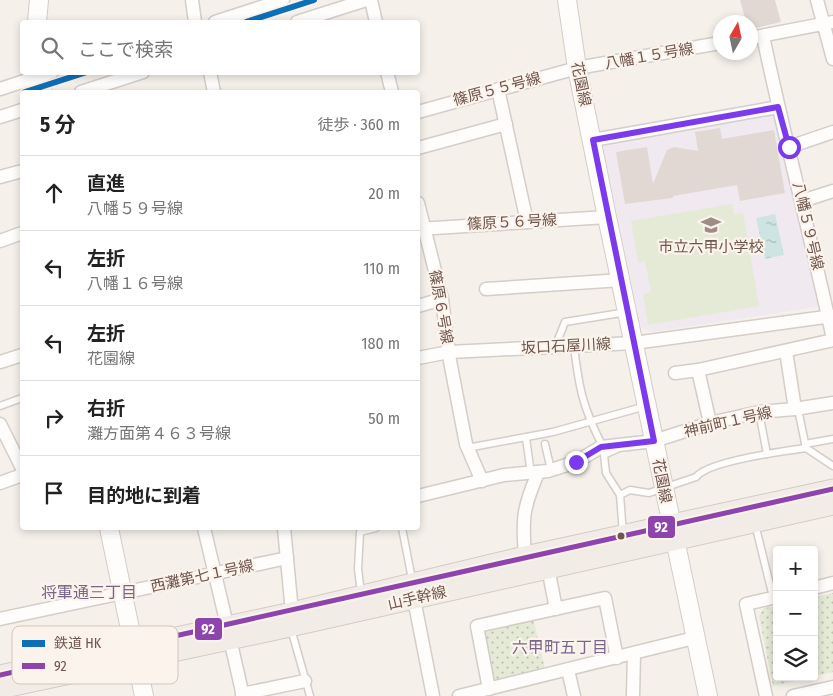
<!DOCTYPE html>
<html lang="ja">
<head>
<meta charset="utf-8">
<style>
  body { margin:0; font-family:"Fira Sans Condensed","Noto Sans JP",sans-serif; background:#f2f2f2; color:#222 }
  .controls { position:absolute; right:15px; bottom:15px; display:grid; overflow:hidden; border-radius:5px; box-shadow:0 2px 8px #0003 }
  .controls button { width:45px; height:45px; display:grid; place-items:center; padding:0; border:0; border-bottom:1px solid #e0e0e0; background:#fff; color:#222; font:25px sans-serif }
  .compass { position:absolute; left:713px; top:15px; width:45px; height:45px; border-radius:50%; background:#fff; box-shadow:0 2px 8px #0003; rotate:9deg }
  .stop { position:absolute; width:15px; height:15px; margin:-11px; border:4px solid #7c3aed; border-radius:50%; background:#fff }
  .stop.end { background:#7c3aed; border-color:#fff; box-shadow:0 1px 5px #0008 }
  .list { margin:0; padding:0; list-style:none }
  h2 { display:flex; justify-content:space-between; align-items:center; height:65px; margin:0; padding:0 20px; font-size:21px }
  h2 small { font-size:16px; font-weight:400; color:#767676 }
  .list li { display:grid; grid-template-columns:32px 1fr auto; gap:15px; align-items:center; box-sizing:border-box; height:75px; padding:0 20px; border-top:1px solid #e0e0e0 }
  .list b { display:block; font-size:19px; white-space:nowrap }
  .list p { margin:0; font-size:16px; white-space:nowrap; color:#767676 }
  .list em { font-size:16px; font-style:normal; color:#767676 }
  .icon { flex:none; width:28px; height:28px; fill:none; stroke:currentColor; stroke-width:2; stroke-linecap:round; stroke-linejoin:round }
  .map { position:relative; flex:none; width:833px; height:696px; overflow:hidden }
  .search { position:absolute; background:#fff; box-shadow:0 2px 8px #0003; left:20px; top:20px; width:400px; height:55px; display:flex; align-items:center; gap:12px; box-sizing:border-box; padding:0 18px; border-radius:5px; color:#767676; font-size:19px }
  .panel { position:absolute; background:#fff; box-shadow:0 2px 8px #0003; left:20px; top:90px; width:400px; height:440px; border-radius:5px }
  .map>svg:first-child { display:block }
  .education { fill:#f0e9f0 }
  .green { fill:#e4ead6 }
  .park { fill:url(#park-dots) }
  .water { fill:url(#water-ripples) }
  .building { fill:#e1d8d3 }
  .lines { fill:none; stroke-linecap:round; stroke-linejoin:round }
  .lane-casing { stroke:#d4cdc9; stroke-width:9 }
  .street-casing { stroke:#d4cdc9; stroke-width:15 }
  .secondary-casing { stroke:#d4ccc7; stroke-width:20 }
  .primary-casing { stroke:#d3cbc7; stroke-width:21 }
  .lane { stroke:#fefdfc; stroke-width:6 }
  .street { stroke:#fefdfc; stroke-width:12 }
  .secondary { stroke:#fefdfc; stroke-width:18 }
  .primary { stroke:#f1ece6; stroke-width:19 }
  .bus-1-casing { stroke:#fcf4ec; stroke-width:9 }
  .bus-1 { stroke:#8e44ad; stroke-width:5 }
  .rail-1-casing { stroke:#fcf4ec; stroke-width:10 }
  .rail-1 { stroke:#0d6fb8; stroke-width:6 }
  .route { stroke:#7c3aed; stroke-width:6 }
  .bus-dot { fill:#6f564e; stroke:#fcf4ec; stroke-width:2 }
  .labels { text-anchor:middle; dominant-baseline:central; stroke-width:4.5; stroke-linejoin:round; paint-order:stroke }
  .street-label { font-size:15px; fill:#6f564e; stroke:#fcf4ec }
  .poi-label { font-size:15px; fill:#6f564e; stroke:#fcf4ec }
  .neighbourhood-label { font-size:16px; fill:#7a668b; stroke:#fcf4ec }
  .key { fill:#fcf4ec; stroke:#d2c5bd; stroke-width:1 }
  .key-label { font-size:14px; fill:#6f564e }
  .line-badge { stroke:#fcf4ec; stroke-width:2 }
  .badge-label { font-size:14px; text-anchor:middle; font-weight:bold; fill:#fff }
</style>
</head>
<body>
<div class="map">
<svg width="833" height="696" viewBox="0 0 833 696">
  <defs>
    <pattern id="park-dots" width="8" height="8" patternUnits="userSpaceOnUse" patternTransform="scale(1.25)"><rect width="8" height="8" fill="#e4ead6"/><path d="M2 2h.1M6 6h.1" fill="none" stroke="#bdc0b0" stroke-width="1.8" stroke-linecap="round"/></pattern>
    <pattern id="water-ripples" width="26" height="14" patternUnits="userSpaceOnUse" patternTransform="scale(1.25)"><rect width="26" height="14" fill="#cee4e3"/><path d="M2 4q2-2 4 0t4 0M15 11q2-2 4 0t4 0" fill="none" stroke="#abbcba"/></pattern>
  </defs>
  <rect width="100%" height="100%" fill="#f5f0ea"/>
  <polygon class="education" points="777,111 820,304 816,307 652,332 641,327 603,146 606,141"/>
  <polygon class="green" points="732,204 734,214 743,213 759,306 648,325 643,294 651,292 645,261 638,262 631,221"/>
  <g class="park">
    <polygon points="833,593 833,672 814,676 814,597"/>
    <polygon points="777,606 777,677 810,677 773,686 759,616 764,608"/>
    <polygon points="533,618 546,673 498,684 492,678 483,635 487,628"/>
  </g>
  <polygon class="water" points="775,214 784,255 765,259 756,218"/>
  <g class="building">
    <polygon points="740,0 775,0 781,22 752,29 751,22 746,22"/>
    <polygon points="720,128 722,139 774,130 785,193 740,201 737,185 673,196 673,198 625,204 616,152 647,147 653,184 667,150 674,147 698,151 695,132"/>
  </g>
  <g class="lines">
    <defs>
      <g id="lane">
        <path d="M574,346C579,389 583,408 603,447"/>
        <polyline points="555,347 565,322 627,312"/>
        <polyline points="0,406 22,398"/>
        <polyline points="798,409 806,448 833,466"/>
        <polyline points="759,412 767,454"/>
        <polyline points="526,438 531,474"/>
        <polyline points="545,444 551,470"/>
        <polyline points="805,444 833,439"/>
        <polyline points="467,448 553,432 646,406"/>
        <polyline points="617,449 604,455 606,473 620,495 623,534"/>
        <path d="M620,495L630,490L649,493L696,477C708,461 784,451 806,448"/>
        <polyline points="755,524 773,597"/>
        <polyline points="402,528 411,574"/>
        <polyline points="360,585 358,569 360,532 376,528"/>
        <polyline points="291,629 310,696"/>
      </g>
      <g id="street">
        <polyline points="192,0 195,22"/>
        <polyline points="371,0 376,22"/>
        <polyline points="817,0 833,59"/>
        <polyline points="215,22 283,0"/>
        <polyline points="297,22 366,0"/>
        <path d="M763,36C784,137 811,237 833,339"/>
        <polyline points="750,38 833,22"/>
        <polyline points="210,72 214,92"/>
        <polyline points="387,72 392,92"/>
        <polyline points="0,89 52,72"/>
        <polyline points="498,89 527,222"/>
        <polyline points="81,92 143,72"/>
        <polyline points="418,112 577,68 720,43"/>
        <polyline points="0,117 22,110"/>
        <polyline points="593,140 778,107"/>
        <polyline points="789,147 833,132"/>
        <polyline points="418,148 506,124"/>
        <polyline points="0,177 22,171"/>
        <polyline points="802,201 833,191"/>
        <polyline points="418,203 442,299 450,361 466,444 482,481"/>
        <polyline points="418,229 607,217"/>
        <polyline points="0,241 22,233"/>
        <polyline points="486,289 622,280"/>
        <polyline points="418,306 442,299"/>
        <polyline points="786,351 795,409"/>
        <polyline points="418,358 449,352 634,343 833,316"/>
        <polyline points="0,362 22,355"/>
        <polyline points="675,373 698,370"/>
        <polyline points="710,423 698,370 833,340"/>
        <polyline points="0,424 22,468"/>
        <polyline points="0,483 22,475"/>
        <polyline points="418,496 504,475 548,471 576,462 601,447 654,441 710,423 759,412 795,409 833,403"/>
        <polyline points="204,528 227,625"/>
        <polyline points="284,528 292,612"/>
        <path d="M525,556C522,518 523,508 538,473"/>
        <polyline points="548,568 556,609"/>
        <polyline points="814,588 833,583"/>
        <polyline points="414,599 433,696"/>
        <polyline points="0,619 287,558"/>
        <polyline points="230,639 243,696"/>
        <polyline points="568,670 574,696"/>
        <polyline points="489,689 477,626 605,598 617,658"/>
        <polyline points="242,694 305,681"/>
        <polyline points="459,696 694,638"/>
        <polyline points="633,696 634,654"/>
        <polyline points="766,696 746,604 777,597"/>
        <polyline points="793,696 833,687"/>
      </g>
      <g id="secondary">
        <polyline points="567,0 577,68 607,217 708,696"/>
        <polyline points="37,22 39,0"/>
        <polyline points="40,72 42,92"/>
        <polyline points="109,528 144,696"/>
      </g>
      <g id="primary">
        <polyline points="0,675 292,612 525,556 833,489"/>
        <polyline points="0,689 290,627 833,505"/>
      </g>
    </defs>
    <use href="#lane" class="lane-casing"/>
    <use href="#street" class="street-casing"/>
    <use href="#secondary" class="secondary-casing"/>
    <use href="#primary" class="primary-casing"/>
    <use href="#lane" class="lane"/>
    <use href="#street" class="street"/>
    <use href="#secondary" class="secondary"/>
    <use href="#primary" class="primary"/>
    <defs>
      <path id="bus-1" d="M0,675C278,615 555,549 833,489"/>
    </defs>
    <use href="#bus-1" class="bus-1-casing"/>
    <use href="#bus-1" class="bus-1"/>
    <defs>
      <g id="rail-1">
        <polyline points="246,22 314,0"/>
        <polyline points="25,92 87,72"/>
      </g>
    </defs>
    <use href="#rail-1" class="rail-1-casing"/>
    <use href="#rail-1" class="rail-1"/>
  </g>
  <g class="lines">
    <polyline class="route" points="576,462 601,447 654,441 593,140 778,107 789,147"/>
  </g>
  <defs>
    <symbol id="school-bare" viewBox="-9 -9 18 18"><path d="M0-5L7-2L0 1L-7-2ZM-4 1L0 2.5L4 1V4Q0 6-4 4Z" fill="#9e8c85" stroke="#fcf4ec" stroke-width="2.5" paint-order="stroke"/></symbol>
  </defs>
  <g fill-rule="evenodd">
    <use href="#school-bare" x="697" y="211" width="28" height="28"/>
  </g>
  <circle class="bus-dot" cx="621" cy="536" r="4.5"/>
  <g class="labels">
    <g class="street-label">
      <text transform="translate(649 56) rotate(-10)">八幡１５号線</text>
      <text transform="translate(581 84) rotate(78)">花園線</text>
      <text transform="translate(497 89) rotate(-15)">篠原５５号線</text>
      <text transform="translate(512 222) rotate(-3)">篠原５６号線</text>
      <text transform="translate(808 226) rotate(77)">八幡５９号線</text>
      <text transform="translate(441 307) rotate(80)">篠原６号線</text>
      <text transform="translate(566 346) rotate(-3)">坂口石屋川線</text>
      <text transform="translate(728 422) rotate(-13)">神前町１号線</text>
      <text transform="translate(662 481) rotate(79)">花園線</text>
      <text transform="translate(202 576) rotate(-12)">西灘第七１号線</text>
      <text transform="translate(417 598) rotate(-13)">山手幹線</text>
    </g>
    <g class="poi-label">
      <text x="711" y="247">市立六甲小学校</text>
    </g>
    <g class="neighbourhood-label">
      <text x="89" y="592">将軍通三丁目</text>
      <text x="560" y="647">六甲町五丁目</text>
    </g>
  </g>
  <rect x="12" y="626" width="166" height="58" rx="8" class="key"/>
  <rect x="22" y="640" width="23" height="7" fill="#0d6fb8"/>
  <rect x="22" y="663" width="23" height="6" fill="#8e44ad"/>
  <g class="key-label">
    <text x="54" y="648">鉄道 HK</text>
    <text x="54" y="671">92</text>
  </g>
  <g class="line-badge">
    <rect x="647" y="515" width="29" height="24" rx="5" fill="#8e44ad"/>
    <rect x="194" y="617" width="29" height="24" rx="5" fill="#8e44ad"/>
  </g>
  <g class="badge-label">
    <text x="661" y="532">92</text>
    <text x="208" y="634">92</text>
  </g>
</svg>
<div class="controls">
<button>+</button>
<button>−</button>
<button><svg class="icon" aria-label="layers" viewBox="0 0 24 24"><path d="M12 4l9 5-9 5-9-5zM3 14l9 5 9-5"/></svg></button>
</div>
<svg class="compass" viewBox="-18 -18 36 36"><path d="M0-13l5 13h-10z" fill="#e53935"/><path d="M0 13l5-13h-10z" fill="#767676"/></svg>
<div class="stop" style="left:789px;top:147px"></div>
<div class="stop end" style="left:576px;top:462px"></div>
<div class="search"><svg class="icon" aria-label="search" viewBox="0 0 24 24"><circle cx="10" cy="10" r="6"/><path d="M15 15l6 6"/></svg>ここで検索</div>
<section class="panel">
<h2>5 分<small>徒歩 · 360 m</small></h2>
<ul class="list">
<li><svg class="icon" aria-label="ahead" viewBox="0 0 24 24"><path d="M12 20V5M6 11l6-6 6 6"/></svg><div><b>直進</b><p>八幡５９号線</p></div><em>20 m</em></li>
<li><svg class="icon" aria-label="left" viewBox="0 0 24 24"><path d="M17 20v-9H6M10 6l-5 5 5 5"/></svg><div><b>左折</b><p>八幡１６号線</p></div><em>110 m</em></li>
<li><svg class="icon" aria-label="left" viewBox="0 0 24 24"><path d="M17 20v-9H6M10 6l-5 5 5 5"/></svg><div><b>左折</b><p>花園線</p></div><em>180 m</em></li>
<li><svg class="icon" aria-label="right" viewBox="0 0 24 24"><path d="M7 20v-9h11M14 6l5 5-5 5"/></svg><div><b>右折</b><p>灘方面第４６３号線</p></div><em>50 m</em></li>
<li><svg class="icon" aria-label="arrive" viewBox="0 0 24 24"><path d="M6 21V4h12l-3 4 3 4H6"/></svg><div><b>目的地に到着</b></div></li>
</ul>
</section>
</div>
</body>
</html>
